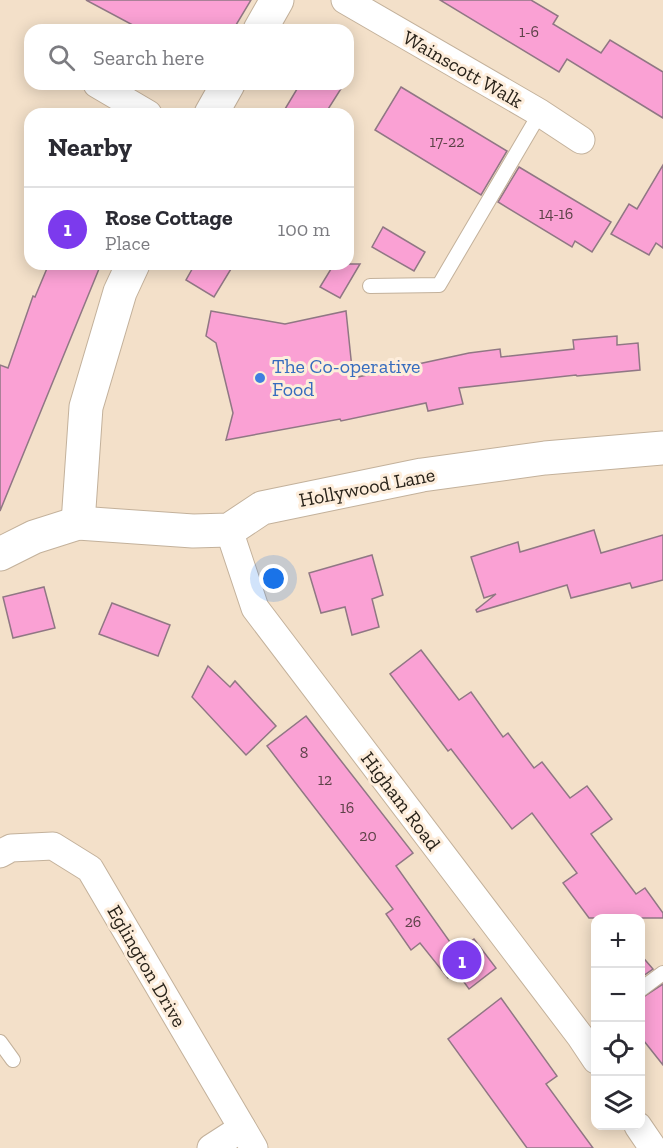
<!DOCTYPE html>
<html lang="en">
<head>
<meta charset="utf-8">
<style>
  body { margin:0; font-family:"Zilla Slab",serif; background:#f2f2f3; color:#2b2b33 }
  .controls { position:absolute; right:18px; bottom:18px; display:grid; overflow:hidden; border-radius:12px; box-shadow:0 3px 15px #0003 }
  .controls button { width:54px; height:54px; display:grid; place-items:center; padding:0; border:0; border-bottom:2px solid #e1e1e2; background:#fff; color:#2b2b33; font:30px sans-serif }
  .you { position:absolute; left:274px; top:579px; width:21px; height:21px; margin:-15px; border:4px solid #fff; border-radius:50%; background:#1a73e8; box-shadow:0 0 0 9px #1a73e833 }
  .badge { display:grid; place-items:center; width:39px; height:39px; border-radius:50%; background:#7c3aed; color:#fff; font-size:20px; font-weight:700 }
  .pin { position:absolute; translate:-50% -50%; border:3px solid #fff; box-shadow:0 2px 6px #0006 }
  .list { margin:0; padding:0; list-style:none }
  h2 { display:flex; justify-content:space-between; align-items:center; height:78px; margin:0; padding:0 24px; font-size:26px }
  h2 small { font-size:20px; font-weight:400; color:#7c7c81 }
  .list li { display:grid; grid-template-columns:39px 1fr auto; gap:18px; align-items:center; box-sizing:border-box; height:84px; padding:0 24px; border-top:2px solid #e1e1e2 }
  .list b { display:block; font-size:22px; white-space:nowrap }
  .list p { margin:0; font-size:20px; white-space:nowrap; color:#7c7c81 }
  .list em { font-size:20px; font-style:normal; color:#7c7c81 }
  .icon { flex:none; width:33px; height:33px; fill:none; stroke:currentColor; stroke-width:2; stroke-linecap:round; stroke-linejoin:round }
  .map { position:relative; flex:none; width:663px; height:1148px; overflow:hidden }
  .search { position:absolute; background:#fff; box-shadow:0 3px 15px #0003; left:24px; top:24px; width:330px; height:66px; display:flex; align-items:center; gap:15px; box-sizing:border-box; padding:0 21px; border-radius:18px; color:#7c7c81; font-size:22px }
  .panel { position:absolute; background:#fff; box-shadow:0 3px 15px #0003; left:24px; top:108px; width:330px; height:162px; border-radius:18px }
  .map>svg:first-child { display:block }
  .building { fill:#faa1d4; stroke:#907784; stroke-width:1.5 }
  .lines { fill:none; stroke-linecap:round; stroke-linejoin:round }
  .lane-casing { stroke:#c3b19b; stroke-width:16 }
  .street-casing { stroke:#c3b19b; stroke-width:29 }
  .secondary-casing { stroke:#c3b19b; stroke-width:35 }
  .lane { stroke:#fff; stroke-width:14 }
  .street { stroke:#fff; stroke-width:27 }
  .secondary { stroke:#fff; stroke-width:33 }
  .shop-dot { fill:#3f7fe0; stroke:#fdeddb; stroke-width:2 }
  .labels { text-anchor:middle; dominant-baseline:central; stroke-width:6; stroke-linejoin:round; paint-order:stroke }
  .number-label { font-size:16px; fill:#5d4248 }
  .street-label { font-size:20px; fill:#29231a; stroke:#fdeddb }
  .shop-label { font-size:20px; fill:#366cbe; stroke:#fdeddb; text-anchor:start }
</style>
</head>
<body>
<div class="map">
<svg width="663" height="1148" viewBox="0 0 663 1148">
  <rect width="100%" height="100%" fill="#f3e0c9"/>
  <g class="building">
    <polygon points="86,0 251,0 233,30 142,30"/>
    <polygon points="440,0 531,0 558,16 553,24 601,53 610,40 663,72 663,118 567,59 559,72"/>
    <polygon points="300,84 344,84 325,114 282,114"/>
    <polygon points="401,87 507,151 481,195 375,130"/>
    <polygon points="663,165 663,248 656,243 649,255 611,234 629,204 637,209"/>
    <polygon points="519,167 611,222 592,252 575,241 572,247 498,202"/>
    <polygon points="383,227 425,252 414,271 372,247"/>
    <polygon points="61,264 101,264 0,511 0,365 8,368 33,296 35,297 48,266 58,269"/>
    <polygon points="195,264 234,264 214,297 186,280"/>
    <polygon points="334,264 360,264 340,298 320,287"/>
    <polygon points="211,311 285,324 346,311 353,378 469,353 500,349 501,357 574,349 573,340 617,336 617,345 638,343 640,370 577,376 576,375 459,388 463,404 428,411 426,403 341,421 340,419 226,440 233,413 216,343 206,336"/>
    <polygon points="594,530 601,553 663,535 663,580 632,588 630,583 571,598 567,585 477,612 476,610 496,594 484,598 471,557 518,542 520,552"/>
    <polygon points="372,555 383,595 372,599 379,627 352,635 345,607 321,613 309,573"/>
    <polygon points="44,587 55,628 13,638 3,597"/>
    <polygon points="112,603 170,625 158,656 99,634"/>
    <polygon points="421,650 459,700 471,692 503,737 508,733 534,768 542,762 570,798 587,786 612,819 591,834 636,894 645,888 663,913 663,918 589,918 563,883 577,873 532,813 512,829 451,749 448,751 390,674"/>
    <polygon points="208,666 230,687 235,681 276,726 246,755 192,697"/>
    <polygon points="306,716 413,853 396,866 457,952 474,939 496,968 469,989 456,971 448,978 420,943 411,950 386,914 393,909 267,746"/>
    <polygon points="640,954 653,969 640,978"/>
    <polygon points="663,984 663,1065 640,1036 640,999"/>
    <polygon points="501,998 557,1076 546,1084 593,1148 527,1148 448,1039"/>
  </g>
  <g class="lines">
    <defs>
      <g id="lane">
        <polyline points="370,286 439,285 540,113"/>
        <polyline points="640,990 663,973"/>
        <polyline points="0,1042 13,1060"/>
      </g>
      <g id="street">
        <polyline points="345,0 540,113 581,140"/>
        <polyline points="97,84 148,114"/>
        <polyline points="229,530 255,608 580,1036 596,1060"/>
        <polyline points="0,854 11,848 53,846 90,869 254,1148"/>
        <polyline points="638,1126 653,1148"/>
        <polyline points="211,1148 242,1128"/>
      </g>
      <g id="secondary">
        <polyline points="260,30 277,0"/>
        <polyline points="211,114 228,84"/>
        <polyline points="78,523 86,407 120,292 133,264"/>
        <polyline points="0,554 34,537 78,523 193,531 229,530 262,508 422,475 545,458 663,448"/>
      </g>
    </defs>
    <use href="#lane" class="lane-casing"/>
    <use href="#street" class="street-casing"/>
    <use href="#secondary" class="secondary-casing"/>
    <use href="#lane" class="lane"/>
    <use href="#street" class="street"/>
    <use href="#secondary" class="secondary"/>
  </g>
  <circle class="shop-dot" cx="260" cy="378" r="6"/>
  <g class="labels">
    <g class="number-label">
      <text x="529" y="31">1-6</text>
      <text x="447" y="141">17-22</text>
      <text x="556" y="213">14-16</text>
      <text x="304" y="752">8</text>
      <text x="325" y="779">12</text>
      <text x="347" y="807">16</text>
      <text x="368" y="835">20</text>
      <text x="413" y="921">26</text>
    </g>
    <g class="street-label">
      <text transform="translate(463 69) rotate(30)">Wainscott Walk</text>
      <text transform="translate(367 487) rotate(-11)">Hollywood Lane</text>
      <text transform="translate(401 801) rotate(53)">Higham Road</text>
      <text transform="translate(147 966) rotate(60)">Eglington Drive</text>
    </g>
    <g class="shop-label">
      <text x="272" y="366">The Co-operative<tspan x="272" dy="23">Food</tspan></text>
    </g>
  </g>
</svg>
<div class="controls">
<button>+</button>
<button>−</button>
<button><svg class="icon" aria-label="locate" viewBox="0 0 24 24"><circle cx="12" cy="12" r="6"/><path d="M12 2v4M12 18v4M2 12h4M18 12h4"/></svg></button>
<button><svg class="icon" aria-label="layers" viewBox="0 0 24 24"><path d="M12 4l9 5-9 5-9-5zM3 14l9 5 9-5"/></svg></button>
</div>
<div class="you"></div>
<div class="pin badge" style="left:462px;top:960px">1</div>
<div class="search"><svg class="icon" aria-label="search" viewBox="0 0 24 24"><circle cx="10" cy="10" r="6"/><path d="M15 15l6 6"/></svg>Search here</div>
<section class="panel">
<h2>Nearby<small></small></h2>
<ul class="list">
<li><span class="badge">1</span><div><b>Rose Cottage</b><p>Place</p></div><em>100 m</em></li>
</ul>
</section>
</div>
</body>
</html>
